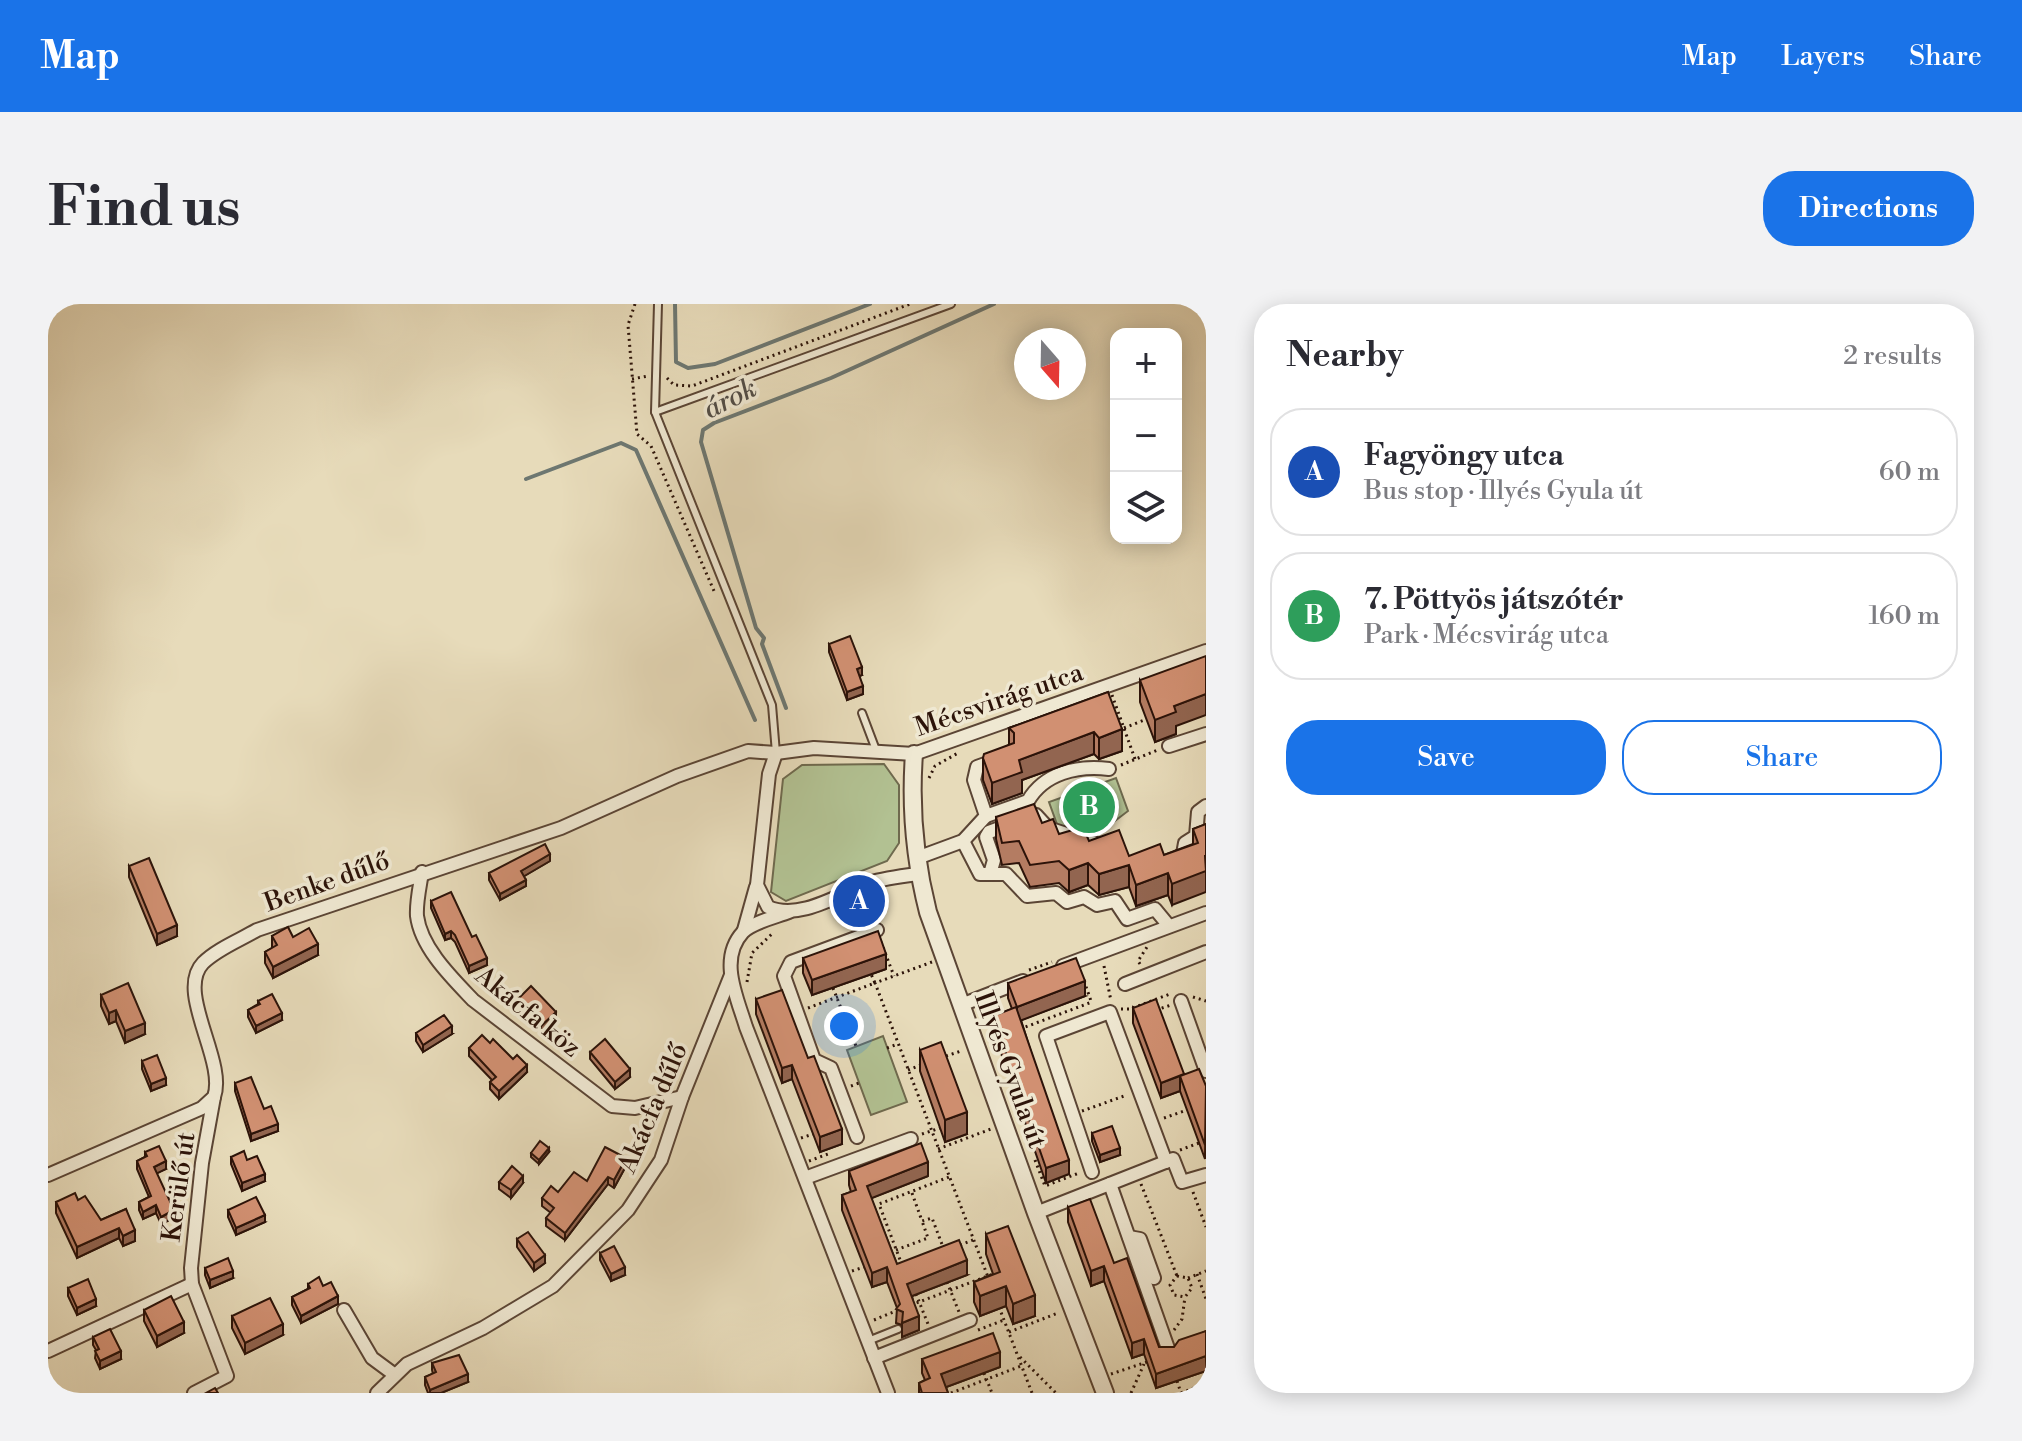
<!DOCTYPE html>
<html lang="en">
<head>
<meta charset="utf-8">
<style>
  body { margin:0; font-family:"Libre Bodoni",serif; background:#f2f2f3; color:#2b2b33 }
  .controls { position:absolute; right:24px; top:24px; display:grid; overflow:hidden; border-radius:16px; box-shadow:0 4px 20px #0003 }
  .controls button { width:72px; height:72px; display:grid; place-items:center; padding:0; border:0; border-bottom:2px solid #e1e1e2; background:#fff; color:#2b2b33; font:40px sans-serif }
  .compass { position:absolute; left:966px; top:24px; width:72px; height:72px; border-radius:50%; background:#fff; box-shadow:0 4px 20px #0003; rotate:160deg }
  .you { position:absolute; left:796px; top:722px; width:28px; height:28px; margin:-20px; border:6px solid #fff; border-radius:50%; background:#1a73e8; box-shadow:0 0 0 12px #1a73e833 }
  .badge { display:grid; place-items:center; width:52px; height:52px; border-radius:50%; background:#1a73e8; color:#fff; font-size:26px; font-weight:700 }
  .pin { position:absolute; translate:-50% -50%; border:4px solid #fff; box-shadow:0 2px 8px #0006 }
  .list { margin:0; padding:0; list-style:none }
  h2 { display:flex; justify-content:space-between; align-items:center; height:104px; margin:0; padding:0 32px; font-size:34px }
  h2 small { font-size:26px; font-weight:400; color:#7c7c81 }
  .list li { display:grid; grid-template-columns:52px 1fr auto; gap:24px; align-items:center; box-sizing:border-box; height:128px; margin:0 16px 16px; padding:0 16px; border:2px solid #e1e1e2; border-radius:32px }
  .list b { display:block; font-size:30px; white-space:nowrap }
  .list p { margin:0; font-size:26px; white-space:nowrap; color:#7c7c81 }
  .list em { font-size:26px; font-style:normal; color:#7c7c81 }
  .actions { display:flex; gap:16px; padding:24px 32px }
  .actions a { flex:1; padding:18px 0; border:2px solid #1a73e8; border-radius:32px; text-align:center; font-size:28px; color:#1a73e8 }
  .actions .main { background:#1a73e8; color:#fff }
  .icon { flex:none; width:44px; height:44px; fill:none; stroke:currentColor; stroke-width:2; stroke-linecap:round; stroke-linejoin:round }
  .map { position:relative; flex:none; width:1158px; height:1089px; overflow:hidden; border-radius:32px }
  header { display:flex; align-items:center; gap:48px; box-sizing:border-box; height:112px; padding:0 40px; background:#1a73e8; color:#fff }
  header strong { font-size:38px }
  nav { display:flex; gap:44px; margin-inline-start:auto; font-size:28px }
  .intro { display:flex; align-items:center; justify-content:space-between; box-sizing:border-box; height:192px; padding:0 48px }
  h1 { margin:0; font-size:56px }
  .button { padding:20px 36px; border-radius:32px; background:#1a73e8; color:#fff; font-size:28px; font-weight:700 }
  main { display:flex; gap:48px; padding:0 48px }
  aside { flex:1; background:#fff; border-radius:32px; box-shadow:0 4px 20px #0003 }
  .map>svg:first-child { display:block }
  .green { fill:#b2c192; stroke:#6f6a4e; stroke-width:2 }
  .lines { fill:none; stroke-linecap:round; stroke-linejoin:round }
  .stream { stroke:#6d7771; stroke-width:4 }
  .service-casing { stroke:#5b4535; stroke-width:10 }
  .minor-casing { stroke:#5b4535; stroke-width:16 }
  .tertiary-casing { stroke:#5b4535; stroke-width:20 }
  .path { stroke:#2c1309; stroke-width:3; stroke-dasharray:2 4; stroke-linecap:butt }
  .service { stroke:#efe8d2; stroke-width:6 }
  .minor { stroke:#efe8d2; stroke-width:12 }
  .tertiary { stroke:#efe8d2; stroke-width:16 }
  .wall { fill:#b47c62; stroke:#2c1309; stroke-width:2 }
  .shaded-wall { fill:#926550; stroke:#2c1309; stroke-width:2 }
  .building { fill:#d19072; stroke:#2c1309; stroke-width:2 }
  .labels { text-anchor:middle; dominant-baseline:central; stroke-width:7; stroke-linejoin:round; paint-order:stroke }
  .street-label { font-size:26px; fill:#2c1309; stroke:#efe8d2 }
  .water-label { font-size:28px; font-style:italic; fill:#524d46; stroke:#efe8d2 }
</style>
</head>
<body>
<header>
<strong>Map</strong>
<nav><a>Map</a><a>Layers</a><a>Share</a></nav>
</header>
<div class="intro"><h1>Find us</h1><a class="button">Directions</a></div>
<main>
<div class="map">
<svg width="1158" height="1089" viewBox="0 0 1158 1089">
  <rect width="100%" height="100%" fill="#e7dbba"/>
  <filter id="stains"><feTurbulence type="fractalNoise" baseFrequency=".0025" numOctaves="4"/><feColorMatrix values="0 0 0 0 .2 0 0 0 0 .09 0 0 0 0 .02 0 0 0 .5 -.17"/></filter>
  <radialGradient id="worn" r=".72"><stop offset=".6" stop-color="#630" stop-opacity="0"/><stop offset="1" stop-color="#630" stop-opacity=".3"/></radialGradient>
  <g class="green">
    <polygon points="836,460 851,481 851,539 839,557 738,597 723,588 735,475 754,461"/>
    <polygon points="1068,474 1080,507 1046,533 1010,523 1001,498"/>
    <polygon points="835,732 859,798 823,811 799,746"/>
  </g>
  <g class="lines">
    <g class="stream">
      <polyline points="627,0 628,58 640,64 667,60 822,0"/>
      <polyline points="478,175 573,139 588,146 707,416"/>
      <polyline points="738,404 714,340 716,334 708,324 653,138 655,126 666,119 783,74 946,0"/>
    </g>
    <defs>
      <g id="service">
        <polyline points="610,0 607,108 724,401 728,449"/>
        <polyline points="607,108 903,0"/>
        <polyline points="814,409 828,446"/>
        <polyline points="820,1037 850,1025"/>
      </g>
      <g id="minor">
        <polyline points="1121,442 1158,430"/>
        <path d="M728,449L721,470L709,581L720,603C752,617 791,590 821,579C837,574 854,572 870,570"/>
        <path d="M938,512L980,497C996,469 1030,461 1061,465"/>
        <polyline points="981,514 988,511 1000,524 1055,542"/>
        <polyline points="915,537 932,570 958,570 979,592 1008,589 1019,598 1036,593 1049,601 1067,597 1079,615 1107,605 1121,622"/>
        <polyline points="1130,553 1135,550 1137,539 1148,532 1150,508 1158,502"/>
        <polyline points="869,554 915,537 938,512 926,476 929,463 951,455"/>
        <path d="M374,568C372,582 368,598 369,612C373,644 404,674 425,696L564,802L587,804L634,793"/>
        <polyline points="942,570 946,556 938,533 941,528 960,521"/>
        <path d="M741,608C728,613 705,618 695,628C670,655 689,693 698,723L840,1089"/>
        <polyline points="696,626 708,583"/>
        <polyline points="1015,662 1158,609"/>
        <polyline points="1077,680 1158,648"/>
        <polyline points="1133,697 1158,767"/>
        <polyline points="913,701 975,677"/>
        <polyline points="809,833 783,764 766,756 736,672 743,658 829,626"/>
        <polyline points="1044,868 998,732 1062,708 1118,858"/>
        <path d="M0,871L154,804L166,793C179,757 127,688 155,659C169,645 192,636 209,626L513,524L629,472L700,447L728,449L766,444L866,450L1158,347"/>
        <polyline points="757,874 863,835"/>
        <polyline points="1062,880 1122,1050"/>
        <polyline points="988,909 1125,855 1134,878 1158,871"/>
        <polyline points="1081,933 1092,935 1106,974"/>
        <polyline points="296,1006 324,1054 347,1071"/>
        <polyline points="0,1047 144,980"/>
        <polyline points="826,1054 922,1016"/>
        <polyline points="146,1089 179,1072 144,980 143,964 154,859 166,793"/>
        <polyline points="329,1089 359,1060 435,1024 505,982 580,906 613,856 634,793 683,671"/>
      </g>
      <path id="tertiary" d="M866,450C862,504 867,557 880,608L988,909L1057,1089"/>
    </defs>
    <use href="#service" class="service-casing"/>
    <use href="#minor" class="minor-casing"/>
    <use href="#tertiary" class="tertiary-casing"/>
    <g class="path">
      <polyline points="587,0 580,21 589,130 603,142 666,287"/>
      <polyline points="619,74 626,81 644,82 862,0"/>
      <polyline points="584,75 600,72"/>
      <polyline points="1064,391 1087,455"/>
      <polyline points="1076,424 1099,415"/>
      <polyline points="1073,461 1110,446"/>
      <polyline points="881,474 887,462 910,449"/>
      <polyline points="817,593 825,616"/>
      <polyline points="833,638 846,672"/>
      <polyline points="884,658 827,679 940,973"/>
      <polyline points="1092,660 1090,657 1099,643"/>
      <polyline points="1056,662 1063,697"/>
      <polyline points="981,666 1004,658"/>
      <polyline points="1036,677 1043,697"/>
      <polyline points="699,678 704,649 726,628"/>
      <polyline points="785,684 808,742"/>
      <polyline points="1145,693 1158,697"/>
      <polyline points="760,704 827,679 823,670"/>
      <polyline points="1073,705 1082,705 1122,690"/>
      <polyline points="1108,706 1123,701"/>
      <polyline points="972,725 1044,698"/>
      <polyline points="839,744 850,740"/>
      <polyline points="898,752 913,747"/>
      <polyline points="860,766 875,760"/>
      <polyline points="803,782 811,779"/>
      <polyline points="1034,807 1079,791"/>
      <polyline points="1116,814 1139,806"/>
      <polyline points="874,830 892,824"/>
      <polyline points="753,834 765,830"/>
      <polyline points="890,845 943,825"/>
      <polyline points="1132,846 1151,839"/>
      <polyline points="987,856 997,882 1031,869"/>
      <polyline points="761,857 780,850"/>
      <polyline points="1093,880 1129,972"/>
      <polyline points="1145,888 1158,923"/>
      <polyline points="864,889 874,917 884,914 895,943"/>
      <polyline points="912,941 925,936"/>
      <polyline points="848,946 880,934 874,917"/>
      <polyline points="854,961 831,900 901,873"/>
      <polyline points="804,967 816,963"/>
      <polyline points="1149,970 1158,995"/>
      <polygon points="1129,972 1140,974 1144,984 1137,993 1126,991 1122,981"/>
      <polyline points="1140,974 1158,967"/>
      <polyline points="899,978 911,1008"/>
      <polyline points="868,990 880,1020"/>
      <polyline points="863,1001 945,970"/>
      <polyline points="951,1003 984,1089"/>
      <polyline points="826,1016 848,1007"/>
      <polyline points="930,1026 956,1016"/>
      <polyline points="1126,1026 1134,1015 1137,993"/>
      <polyline points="961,1028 1010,1009"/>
      <polyline points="972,1053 1008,1089"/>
      <polyline points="936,1069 944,1089"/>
      <polyline points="1063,1070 1102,1057"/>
      <polyline points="1129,1077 1133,1089"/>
      <polyline points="903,1089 973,1062"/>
      <polyline points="1083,1089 1096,1060"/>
      <polyline points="1133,1089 1158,1079"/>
    </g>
    <use href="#service" class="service"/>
    <use href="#minor" class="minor"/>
    <use href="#tertiary" class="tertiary"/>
  </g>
  <g class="wall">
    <polygon points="781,340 814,371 811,372 815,390 799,396 781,348"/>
    <polygon points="1092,376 1128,422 1128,430 1107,438 1092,398"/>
    <polygon points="1060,388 1074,447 1051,455 1046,450 974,476 974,489 944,500 935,476 935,454 961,441 961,424"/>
    <polygon points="948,513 994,519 1011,530 1041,537 1081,552 1116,551 1145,540 1145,525 1158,520 1124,601 1120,591 1088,602 1081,583 1051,591 1040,581 1021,588 1011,579 982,583 971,559 954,561 948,535"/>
    <polygon points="502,557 476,572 478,582 452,596 441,576 441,569"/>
    <polygon points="81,562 129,632 109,641 81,573"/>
    <polygon points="383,597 424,633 439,661 421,669 407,638 403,634 397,636 383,604"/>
    <polygon points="224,632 245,633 270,651 225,674 217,659 217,648 224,644"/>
    <polygon points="755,654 838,665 764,691 755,669"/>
    <polygon points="960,679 1037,692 973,716 1021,870 998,879 945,726 945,712 964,705 960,694"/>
    <polygon points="53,691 97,730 77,739 68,717 61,720 53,702"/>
    <polygon points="708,695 760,754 794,840 772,848 744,775 734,779 708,710"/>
    <polygon points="210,697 234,716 208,729 200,713 200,706 210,700"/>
    <polygon points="468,697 508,715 493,729 468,704"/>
    <polygon points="1085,704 1136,770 1158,782 1157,855 1132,787 1113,794 1085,719"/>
    <polygon points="368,729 404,730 375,748 368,737"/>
    <polygon points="442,739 479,768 451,795 442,785 442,778 444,776 421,752 421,744"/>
    <polygon points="872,746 919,830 897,838 872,767"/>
    <polygon points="542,748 582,773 567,785 542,755"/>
    <polygon points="94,757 118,781 103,787 94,765"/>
    <polygon points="187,779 216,805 230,827 203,837 187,787"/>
    <polygon points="1044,829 1072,851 1052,858 1044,837"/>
    <polygon points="97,848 118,865 108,869 126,914 113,920 108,909 95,915 91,906 91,898 101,893 89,865 89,857 97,853"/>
    <polygon points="501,848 491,860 483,853 483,849"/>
    <polygon points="183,853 199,856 217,877 194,887 183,860"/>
    <polygon points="578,862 566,884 560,880 517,936 498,922 498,914 503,909 494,902 494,894"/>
    <polygon points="801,867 880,872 823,894 849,960 919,971 864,992 871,1026 854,1033 854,1021 848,1019 849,1004 839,978 824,983 794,906 794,891 803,888 801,881"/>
    <polygon points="451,878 475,879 463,894 451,885"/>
    <polygon points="30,896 53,916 78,905 87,937 75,942 71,934 29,954 8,909 8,898"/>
    <polygon points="1020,903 1066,959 1111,1043 1126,1043 1158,1027 1158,1067 1108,1084 1096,1050 1084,1054 1056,977 1043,982 1020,918"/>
    <polygon points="180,906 217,918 188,931 180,913"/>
    <polygon points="938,930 987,1012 965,1020 958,1002 932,1012 926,998 926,978 945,970 938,950"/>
    <polygon points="469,935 497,959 486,967 469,943"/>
    <polygon points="552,949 577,971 563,977 552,956"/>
    <polygon points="157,964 185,974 162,984 157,971"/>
    <polygon points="260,980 290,1000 253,1019 244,1001 244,993 260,985"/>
    <polygon points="20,984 48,1002 29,1011 20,992"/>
    <polygon points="96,1006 136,1029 109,1043 96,1017"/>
    <polygon points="184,1012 235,1031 197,1050 184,1024"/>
    <polygon points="45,1033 73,1055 52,1065 47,1054 48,1046 45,1041"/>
    <polygon points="874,1055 952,1063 898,1083 900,1089 871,1089 871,1079 877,1076 874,1069"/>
    <polygon points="384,1059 420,1078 393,1089 380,1089 377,1081 377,1073 385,1070 384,1066"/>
  </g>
  <g class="shaded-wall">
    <polygon points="814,363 814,371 809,373 809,365"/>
    <polygon points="815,382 815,390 799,396 799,388"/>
    <polygon points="1158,390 1158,411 1128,422 1128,430 1107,438 1107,416 1126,402"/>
    <polygon points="1074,425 1074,447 1051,455 1051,434"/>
    <polygon points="1046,428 1046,450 974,476 974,489 944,500 944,479 971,456"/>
    <polygon points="502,550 502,557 473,574 473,567"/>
    <polygon points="1158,552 1158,588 1124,601 1124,580"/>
    <polygon points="1040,559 1040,581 1021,588 1021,566"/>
    <polygon points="1081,561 1081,583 1051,591 1051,570"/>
    <polygon points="1120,569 1120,591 1088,602 1088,581"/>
    <polygon points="478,576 478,582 452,596 452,590"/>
    <polygon points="129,621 129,632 109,641 109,630"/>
    <polygon points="403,627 403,634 397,636 397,630"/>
    <polygon points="270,640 270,651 225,674 225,663"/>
    <polygon points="838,650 838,665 764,691 764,676"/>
    <polygon points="439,654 439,661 421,669 421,662"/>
    <polygon points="1037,677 1037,692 969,718 969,703"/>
    <polygon points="68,706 68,717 61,720 61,709"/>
    <polygon points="508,708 508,715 493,729 493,722"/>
    <polygon points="234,709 234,716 208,729 208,722"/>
    <polygon points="97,719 97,730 77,739 77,727"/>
    <polygon points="404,722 404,730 375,748 375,741"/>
    <polygon points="479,761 479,768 451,795 451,787"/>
    <polygon points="744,761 744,775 734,779 734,764"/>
    <polygon points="582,765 582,773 567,785 567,778"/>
    <polygon points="1132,772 1132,787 1113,794 1113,779"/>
    <polygon points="118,774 118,781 103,787 103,780"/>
    <polygon points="919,808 919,830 897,838 897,816"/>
    <polygon points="230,820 230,827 203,837 203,830"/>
    <polygon points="794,825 794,840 772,848 772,833"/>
    <polygon points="501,844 501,848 491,860 491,856"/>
    <polygon points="1072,844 1072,851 1052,858 1052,851"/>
    <polygon points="578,854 578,862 566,884 566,876"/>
    <polygon points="1021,856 1021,870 998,879 998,864"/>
    <polygon points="118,857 118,865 106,871 106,863"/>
    <polygon points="880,858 880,872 819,896 819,882"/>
    <polygon points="217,870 217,877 194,887 194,879"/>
    <polygon points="475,872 475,879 463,894 463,886"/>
    <polygon points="560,873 560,880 517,936 517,929"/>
    <polygon points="108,901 108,909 95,915 95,908"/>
    <polygon points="126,906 126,914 113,920 113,913"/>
    <polygon points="217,911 217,918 188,931 188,924"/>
    <polygon points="71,924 71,934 29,954 29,943"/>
    <polygon points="87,926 87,937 75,942 75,932"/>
    <polygon points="497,951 497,959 486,967 486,959"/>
    <polygon points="919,956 919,971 859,994 859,980"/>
    <polygon points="1056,962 1056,977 1043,982 1043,967"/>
    <polygon points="577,963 577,971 563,977 563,970"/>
    <polygon points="839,963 839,978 824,983 824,969"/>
    <polygon points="185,967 185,974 162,984 162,976"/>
    <polygon points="958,982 958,1002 932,1012 932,992"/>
    <polygon points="987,991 987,1012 965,1020 965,1000"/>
    <polygon points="290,992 290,1000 253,1019 253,1012"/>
    <polygon points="48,995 48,1002 29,1011 29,1004"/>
    <polygon points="871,1012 871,1026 854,1033 854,1019"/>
    <polygon points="136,1018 136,1029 109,1043 109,1032"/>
    <polygon points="235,1020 235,1031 197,1050 197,1039"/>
    <polygon points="1096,1035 1096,1050 1084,1054 1084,1039"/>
    <polygon points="73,1047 73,1055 52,1065 52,1057"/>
    <polygon points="952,1048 952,1063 893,1085 893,1070"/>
    <polygon points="1158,1052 1158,1067 1108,1084 1108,1070"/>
    <polygon points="420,1070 420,1078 393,1089 382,1089 382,1086"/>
  </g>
  <g class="building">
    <polygon points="802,332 814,363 809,365 815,382 799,388 781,340"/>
    <polygon points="1158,352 1158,390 1126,402 1128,408 1107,416 1092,376"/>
    <polygon points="1060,388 1074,425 1051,434 1046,428 971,456 974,468 944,479 935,454 936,450 966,439 966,429 961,424"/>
    <polygon points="986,500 994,519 1005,515 1011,530 1035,523 1041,537 1071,526 1081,552 1112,540 1116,551 1150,539 1145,525 1158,520 1158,552 1157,552 1158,567 1124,580 1120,569 1088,581 1081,561 1051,570 1040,559 1021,566 1011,557 982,561 971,537 954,539 948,513"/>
    <polygon points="497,540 502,550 473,567 478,576 452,590 441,569"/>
    <polygon points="101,554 129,621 109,630 81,562"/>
    <polygon points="403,588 424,633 428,631 439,654 421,662 407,631 403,627 397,630 383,597"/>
    <polygon points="240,623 245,633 261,624 270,640 225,663 217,648 229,641 224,632"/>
    <polygon points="830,627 838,650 764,676 755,654"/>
    <polygon points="1028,654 1037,677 969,703 960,679"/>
    <polygon points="80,679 97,719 77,727 68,706 61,709 53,691"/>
    <polygon points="483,682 508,708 493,722 468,697"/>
    <polygon points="734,686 760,754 766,752 794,825 772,833 744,761 734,764 708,695"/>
    <polygon points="224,690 234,709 208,722 200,706 212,700 210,697"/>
    <polygon points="1108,695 1136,770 1113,779 1085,704"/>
    <polygon points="968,703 1021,856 998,864 945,712"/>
    <polygon points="396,711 404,722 375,741 368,729"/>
    <polygon points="434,731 442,739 445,735 465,755 469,751 479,761 451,787 442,778 448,773 421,744"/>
    <polygon points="557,735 582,765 567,778 542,748"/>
    <polygon points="893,738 919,808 897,816 872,746"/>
    <polygon points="109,751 118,774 103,780 94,757"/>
    <polygon points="1151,765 1158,782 1157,841 1132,772"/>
    <polygon points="203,773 216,805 223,802 230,820 203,830 187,779"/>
    <polygon points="1064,822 1072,844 1052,851 1044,829"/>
    <polygon points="492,837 501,844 491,856 483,849"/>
    <polygon points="873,839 880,858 819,882 842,942 849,960 911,936 919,956 859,980 871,1012 854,1019 855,1008 848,1005 852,1000 839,963 824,969 794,891 808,886 801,867"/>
    <polygon points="111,842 118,857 106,863 126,906 113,913 108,901 95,908 91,898 103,892 89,857 99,852 97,848"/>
    <polygon points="557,843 578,854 566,876 560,873 517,929 498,914 506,904 494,894 503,882 510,888 526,868 539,877"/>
    <polygon points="196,847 199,856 209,852 217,870 194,879 183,853"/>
    <polygon points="464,862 475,872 463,886 451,878"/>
    <polygon points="27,889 30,896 37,892 53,916 78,905 87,926 75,932 71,924 29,943 8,898"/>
    <polygon points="208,893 217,911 188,924 180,906"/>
    <polygon points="1042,895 1066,959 1079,954 1111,1043 1126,1043 1131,1036 1158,1027 1158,1052 1108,1070 1096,1035 1084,1039 1056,962 1043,967 1020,903"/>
    <polygon points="960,922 987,991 965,1000 958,982 932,992 926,978 952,968 938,930"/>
    <polygon points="480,928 497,951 486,959 469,935"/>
    <polygon points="566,942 577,963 563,970 552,949"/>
    <polygon points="180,954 185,967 162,976 157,964"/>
    <polygon points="271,973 275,982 283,978 290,992 253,1012 244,993 262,984 260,980"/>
    <polygon points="40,975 48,995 29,1004 20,984"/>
    <polygon points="123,992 136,1018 109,1032 96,1006"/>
    <polygon points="222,994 235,1020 197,1039 184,1012"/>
    <polygon points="62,1025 73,1047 52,1057 47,1047 51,1045 45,1033"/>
    <polygon points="945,1029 952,1048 893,1070 900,1089 874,1089 871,1079 882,1074 874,1055"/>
    <polygon points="411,1051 420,1070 382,1086 377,1073 388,1068 384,1059"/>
    <polygon points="167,1084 170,1089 158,1089"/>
  </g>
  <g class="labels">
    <g class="street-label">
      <text transform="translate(951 396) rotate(-19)">Mécsvirág utca</text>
      <text transform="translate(279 578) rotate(-20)">Benke dűlő</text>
      <text transform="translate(480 708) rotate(39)">Akácfa köz</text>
      <text transform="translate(962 766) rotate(70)">Illyés Gyula út</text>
      <text transform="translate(605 804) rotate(-67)">Akácfa dűlő</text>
      <text transform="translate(131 883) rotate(-82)">Kerülő út</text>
    </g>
    <g class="water-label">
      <text transform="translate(682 95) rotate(-27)">árok</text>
    </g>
  </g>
  <rect width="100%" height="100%" filter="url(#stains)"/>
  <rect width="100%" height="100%" fill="url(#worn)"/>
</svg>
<div class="controls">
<button>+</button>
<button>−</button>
<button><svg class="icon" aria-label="layers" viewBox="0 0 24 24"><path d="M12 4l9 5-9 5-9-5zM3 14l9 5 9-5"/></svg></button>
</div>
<svg class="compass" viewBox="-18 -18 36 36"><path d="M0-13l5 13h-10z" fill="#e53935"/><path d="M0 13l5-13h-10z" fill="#7c7c81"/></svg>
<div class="you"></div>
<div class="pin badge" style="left:811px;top:597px;background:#1a4fb4">A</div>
<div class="pin badge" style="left:1041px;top:503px;background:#2e9e5b">B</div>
</div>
<aside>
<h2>Nearby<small>2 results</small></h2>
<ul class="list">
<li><span class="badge" style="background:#1a4fb4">A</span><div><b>Fagyöngy utca</b><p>Bus stop · Illyés Gyula út</p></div><em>60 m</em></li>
<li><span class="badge" style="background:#2e9e5b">B</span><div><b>7. Pöttyös játszótér</b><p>Park · Mécsvirág utca</p></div><em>160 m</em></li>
</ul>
<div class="actions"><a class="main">Save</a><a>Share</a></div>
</aside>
</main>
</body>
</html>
